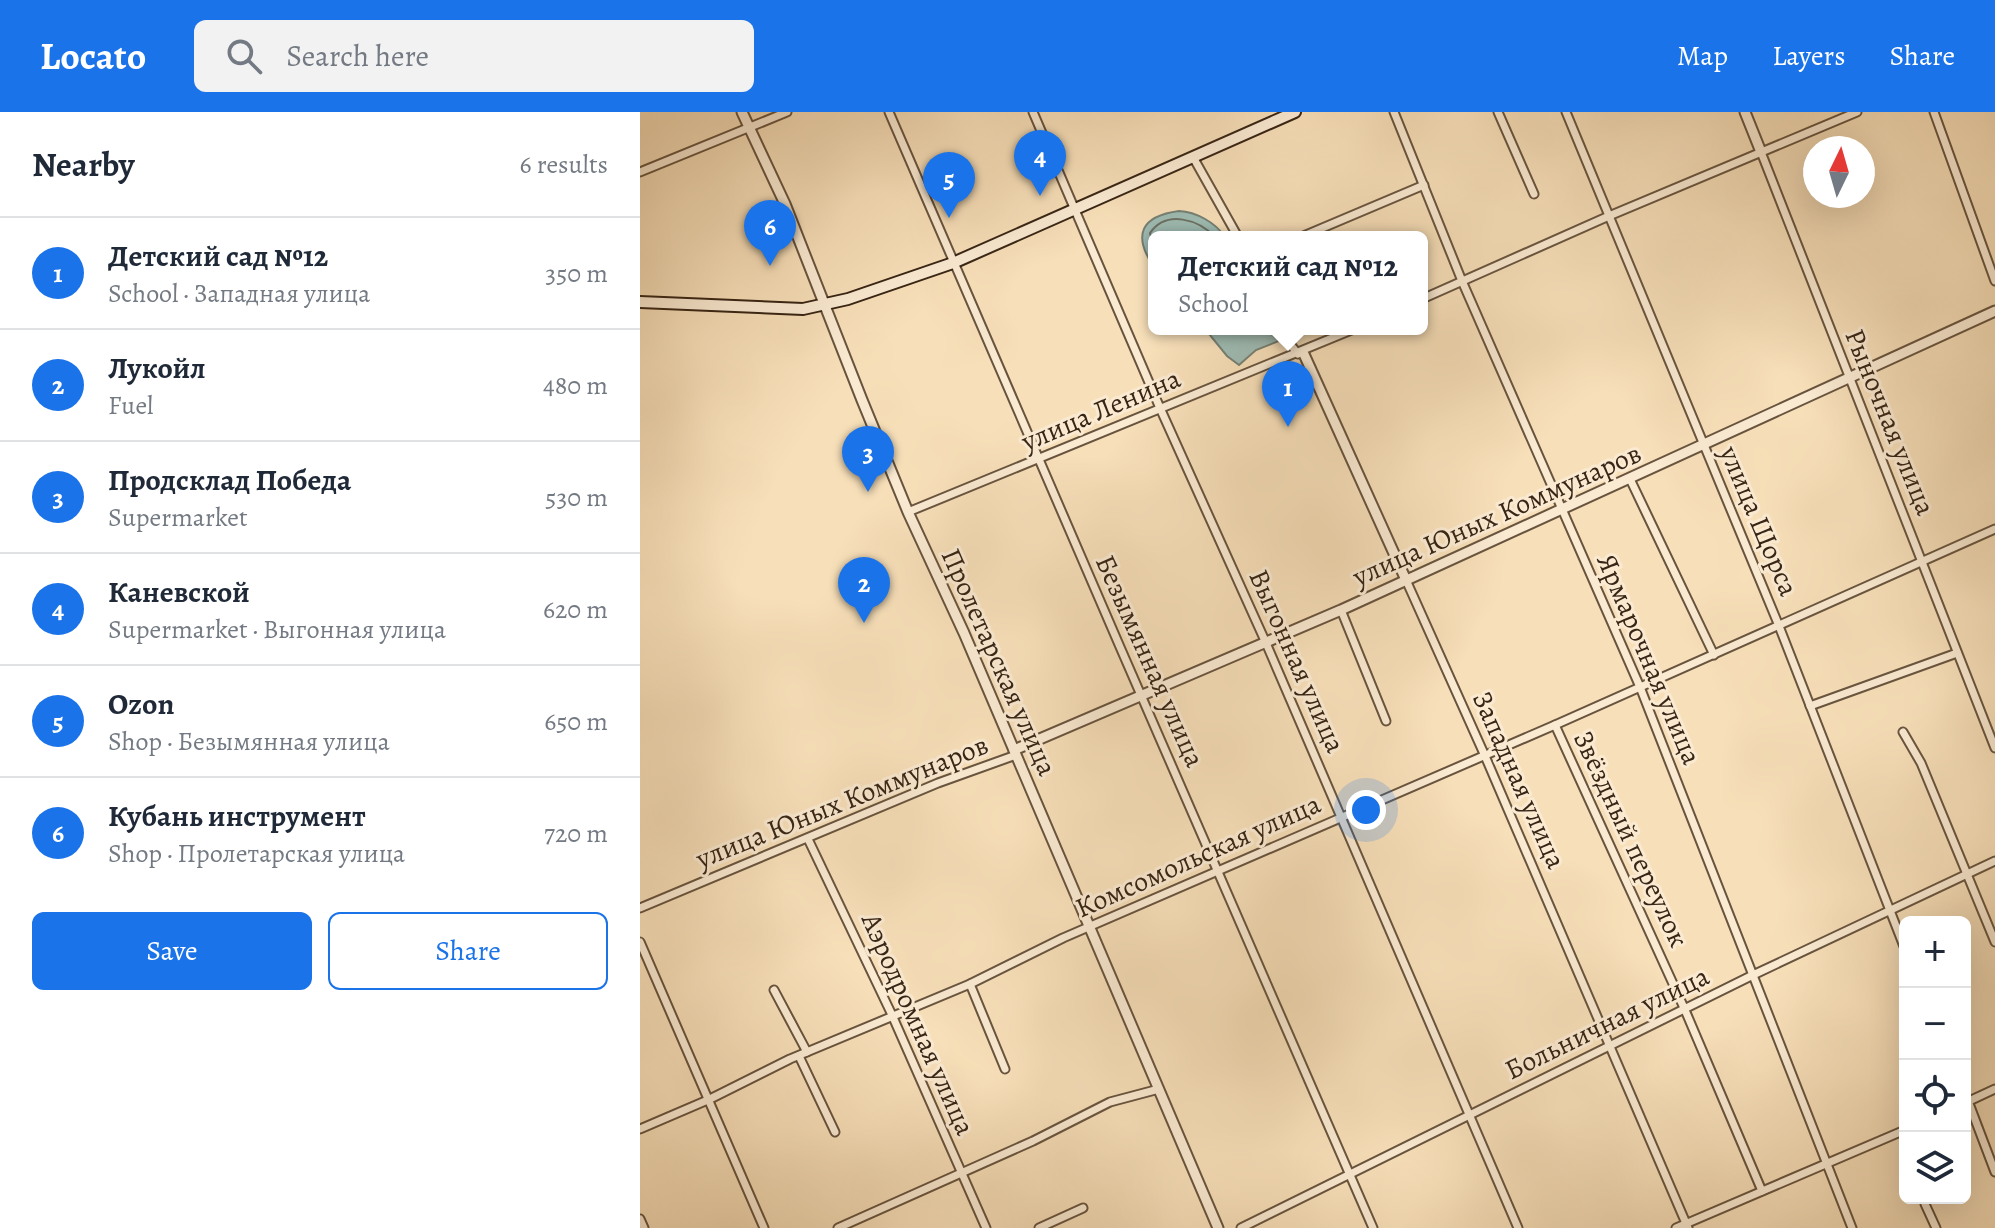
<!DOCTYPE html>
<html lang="en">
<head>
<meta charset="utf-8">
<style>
  body { margin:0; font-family:Alegreya,serif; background:#f2f2f3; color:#1f2937 }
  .controls { position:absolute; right:24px; bottom:24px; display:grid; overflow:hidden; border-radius:12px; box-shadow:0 8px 32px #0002 }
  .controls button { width:72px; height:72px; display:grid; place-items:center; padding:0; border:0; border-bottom:2px solid #e0e1e3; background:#fff; color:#1f2937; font:40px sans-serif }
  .compass { position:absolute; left:1163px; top:24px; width:72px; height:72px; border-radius:50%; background:#fff; box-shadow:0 8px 32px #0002; rotate:5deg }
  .you { position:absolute; left:726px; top:698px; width:28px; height:28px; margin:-20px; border:6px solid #fff; border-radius:50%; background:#1a73e8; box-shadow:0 0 0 12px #1a73e833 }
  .badge { display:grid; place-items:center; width:52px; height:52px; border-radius:50%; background:#1a73e8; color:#fff; font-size:26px; font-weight:700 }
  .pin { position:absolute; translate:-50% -66px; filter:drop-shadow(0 2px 4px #0008) }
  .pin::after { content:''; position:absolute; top:42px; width:28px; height:24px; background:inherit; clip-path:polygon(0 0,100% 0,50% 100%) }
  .popup { position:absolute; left:508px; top:119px; width:280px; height:104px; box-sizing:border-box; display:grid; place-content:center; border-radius:12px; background:#fff; filter:drop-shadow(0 2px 6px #0005); font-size:26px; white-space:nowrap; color:#747a83 }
  .popup b { font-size:30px; color:#1f2937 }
  .popup::after { content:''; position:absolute; left:50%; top:100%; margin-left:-16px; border:16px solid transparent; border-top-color:#fff }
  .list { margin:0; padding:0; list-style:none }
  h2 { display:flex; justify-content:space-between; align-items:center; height:104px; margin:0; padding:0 32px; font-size:34px }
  h2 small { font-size:26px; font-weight:400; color:#747a83 }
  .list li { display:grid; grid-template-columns:52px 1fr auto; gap:24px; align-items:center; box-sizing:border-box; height:112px; padding:0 32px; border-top:2px solid #e0e1e3 }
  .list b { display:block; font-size:30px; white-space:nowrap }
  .list p { margin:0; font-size:26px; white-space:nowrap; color:#747a83 }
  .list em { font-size:26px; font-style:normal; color:#747a83 }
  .actions { display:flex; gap:16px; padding:24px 32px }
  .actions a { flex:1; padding:18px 0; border:2px solid #1a73e8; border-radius:12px; text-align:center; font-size:28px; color:#1a73e8 }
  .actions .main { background:#1a73e8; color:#fff }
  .icon { flex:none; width:44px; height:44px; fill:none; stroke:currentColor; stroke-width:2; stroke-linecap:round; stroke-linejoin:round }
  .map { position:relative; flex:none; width:1355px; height:1116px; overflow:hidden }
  header { display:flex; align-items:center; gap:48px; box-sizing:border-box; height:112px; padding:0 40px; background:#1a73e8; color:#fff }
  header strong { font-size:38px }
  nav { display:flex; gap:44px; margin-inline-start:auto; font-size:28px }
  .search { width:560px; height:72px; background:#f2f2f3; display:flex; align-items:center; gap:20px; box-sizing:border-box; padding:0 28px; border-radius:12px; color:#747a83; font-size:30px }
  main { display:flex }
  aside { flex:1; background:#fff }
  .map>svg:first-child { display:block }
  .water { fill:#9ebcb4; stroke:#758074; stroke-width:2 }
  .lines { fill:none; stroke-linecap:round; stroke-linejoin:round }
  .shore { stroke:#6b7064; stroke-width:2 }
  .minor-casing { stroke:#68543e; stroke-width:11 }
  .tertiary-casing { stroke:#68543e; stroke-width:13 }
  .secondary-casing { stroke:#382515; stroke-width:14 }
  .minor { stroke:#faead2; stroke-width:7 }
  .tertiary { stroke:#faead2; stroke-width:9 }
  .secondary { stroke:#faead2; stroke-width:10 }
  .labels { text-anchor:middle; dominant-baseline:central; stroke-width:6; stroke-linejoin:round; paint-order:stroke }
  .street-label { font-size:28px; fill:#382515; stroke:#faead2 }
</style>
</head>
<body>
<header>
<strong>Locato</strong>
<div class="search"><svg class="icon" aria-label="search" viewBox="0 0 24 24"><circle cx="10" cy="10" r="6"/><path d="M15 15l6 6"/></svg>Search here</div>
<nav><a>Map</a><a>Layers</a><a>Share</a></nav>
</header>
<main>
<aside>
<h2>Nearby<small>6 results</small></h2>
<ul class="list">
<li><span class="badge">1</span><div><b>Детский сад №12</b><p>School · Западная улица</p></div><em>350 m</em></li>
<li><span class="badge">2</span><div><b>Лукойл</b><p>Fuel</p></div><em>480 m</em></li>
<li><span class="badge">3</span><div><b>Продсклад Победа</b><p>Supermarket</p></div><em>530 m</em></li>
<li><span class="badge">4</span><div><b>Каневской</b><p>Supermarket · Выгонная улица</p></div><em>620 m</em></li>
<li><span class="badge">5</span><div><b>Ozon</b><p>Shop · Безымянная улица</p></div><em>650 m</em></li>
<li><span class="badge">6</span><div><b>Кубань инструмент</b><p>Shop · Пролетарская улица</p></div><em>720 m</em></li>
</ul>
<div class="actions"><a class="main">Save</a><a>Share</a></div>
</aside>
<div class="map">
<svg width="1355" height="1116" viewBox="0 0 1355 1116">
  <rect width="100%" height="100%" fill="#f7dfb9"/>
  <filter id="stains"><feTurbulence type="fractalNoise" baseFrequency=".0025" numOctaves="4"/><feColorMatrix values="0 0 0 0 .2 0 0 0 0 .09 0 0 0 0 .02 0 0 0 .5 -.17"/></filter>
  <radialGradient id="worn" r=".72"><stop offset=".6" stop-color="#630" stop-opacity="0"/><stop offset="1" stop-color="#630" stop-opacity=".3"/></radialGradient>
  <g class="water">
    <path d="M539,99C556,100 575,110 585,125H514V155C492,123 501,104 539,99Z"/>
    <polygon points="565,217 626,217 639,229 616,238 599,253 587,244"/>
  </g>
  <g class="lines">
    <path class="shore" d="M514,138L510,121C527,97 559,108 575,125"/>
    <defs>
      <g id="minor">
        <path d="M249,0C407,373 573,744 733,1116"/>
        <polyline points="393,0 520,296 626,531 878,1116"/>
        <polyline points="754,0 822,169 1000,575 1212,1116"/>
        <polyline points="858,0 894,82"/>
        <polyline points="926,0 1139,514 1265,837"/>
        <polyline points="1294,0 1355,169"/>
        <polyline points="1121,40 1355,636"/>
        <polyline points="553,45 598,125"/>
        <polyline points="0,60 147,0"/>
        <polyline points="661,125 784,73"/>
        <polyline points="782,187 969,104 1217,0"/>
        <polyline points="638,217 658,242"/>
        <polyline points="990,367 1074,543"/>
        <polyline points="268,400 714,217"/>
        <polyline points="766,468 845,644 1048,1116"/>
        <polyline points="701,498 746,609"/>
        <polyline points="1170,594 1317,541"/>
        <polyline points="915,613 1045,898 1122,1079"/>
        <polyline points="1263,620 1281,651 1355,830"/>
        <polyline points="168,727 252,903 346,1116"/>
        <polyline points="0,796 298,671 376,643"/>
        <polyline points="0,830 124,1116"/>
        <polyline points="330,872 365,957"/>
        <polyline points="134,878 167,940"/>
        <polyline points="159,944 195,1020"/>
        <polyline points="1325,981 1355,1060"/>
        <polyline points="1327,990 1355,977"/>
        <polyline points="0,1017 70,987 150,947 330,872 423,826 915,613 1355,417"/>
        <polyline points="1285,1092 1296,1116"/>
        <polyline points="0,1107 4,1116"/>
        <polyline points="198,1116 393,1029 470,990 519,977"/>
        <polyline points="399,1116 443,1096"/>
        <polyline points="601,1116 1113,863 1355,749"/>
        <polyline points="1036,1116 1265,1018"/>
      </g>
      <g id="tertiary">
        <polyline points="102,0 145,92 222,288 268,400 324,521 578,1116"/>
        <polyline points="1105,0 1121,40"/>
        <polyline points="663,240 766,468"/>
        <polyline points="374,638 701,498 1355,199"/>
      </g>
      <polyline id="secondary" points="0,190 163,197 208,187 313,151 655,0"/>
    </defs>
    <use href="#minor" class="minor-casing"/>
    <use href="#tertiary" class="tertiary-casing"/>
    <use href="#secondary" class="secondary-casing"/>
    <use href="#minor" class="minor"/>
    <use href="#tertiary" class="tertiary"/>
    <use href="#secondary" class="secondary"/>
  </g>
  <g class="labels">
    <g class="street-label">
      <text transform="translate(461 298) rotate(-23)">улица Ленина</text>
      <text transform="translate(1250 310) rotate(68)">Рыночная улица</text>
      <text transform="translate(857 403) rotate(-24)">улица Юных Коммунаров</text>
      <text transform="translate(1119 409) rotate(67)">улица Щорса</text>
      <text transform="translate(1009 547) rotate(67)">Ярмарочная улица</text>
      <text transform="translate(510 549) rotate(66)">Безымянная улица</text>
      <text transform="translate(657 549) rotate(66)">Выгонная улица</text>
      <text transform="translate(359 550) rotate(66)">Пролетарская улица</text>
      <text transform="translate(879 668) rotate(66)">Западная улица</text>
      <text transform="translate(202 690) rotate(-22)">улица Юных Коммунаров</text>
      <text transform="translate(991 727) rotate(65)">Звёздный переулок</text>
      <text transform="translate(558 744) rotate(-24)">Комсомольская улица</text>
      <text transform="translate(967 911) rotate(-26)">Больничная улица</text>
      <text transform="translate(278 912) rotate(66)">Аэродромная улица</text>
    </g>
  </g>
  <rect width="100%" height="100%" filter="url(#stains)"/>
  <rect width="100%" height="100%" fill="url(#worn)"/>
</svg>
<div class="controls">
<button>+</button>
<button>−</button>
<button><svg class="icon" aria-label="locate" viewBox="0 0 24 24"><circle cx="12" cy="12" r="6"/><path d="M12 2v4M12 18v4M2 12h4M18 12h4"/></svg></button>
<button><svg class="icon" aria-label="layers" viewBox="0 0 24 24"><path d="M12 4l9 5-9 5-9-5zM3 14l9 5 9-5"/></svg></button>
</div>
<svg class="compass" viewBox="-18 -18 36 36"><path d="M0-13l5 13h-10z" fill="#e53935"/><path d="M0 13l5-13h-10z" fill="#747a83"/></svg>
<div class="you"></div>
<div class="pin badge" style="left:648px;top:315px">1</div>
<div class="popup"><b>Детский сад №12</b>School</div>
<div class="pin badge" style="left:224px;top:511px">2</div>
<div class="pin badge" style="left:228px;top:380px">3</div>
<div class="pin badge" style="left:400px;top:84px">4</div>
<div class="pin badge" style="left:309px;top:106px">5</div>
<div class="pin badge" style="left:130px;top:154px">6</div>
</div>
</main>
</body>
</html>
